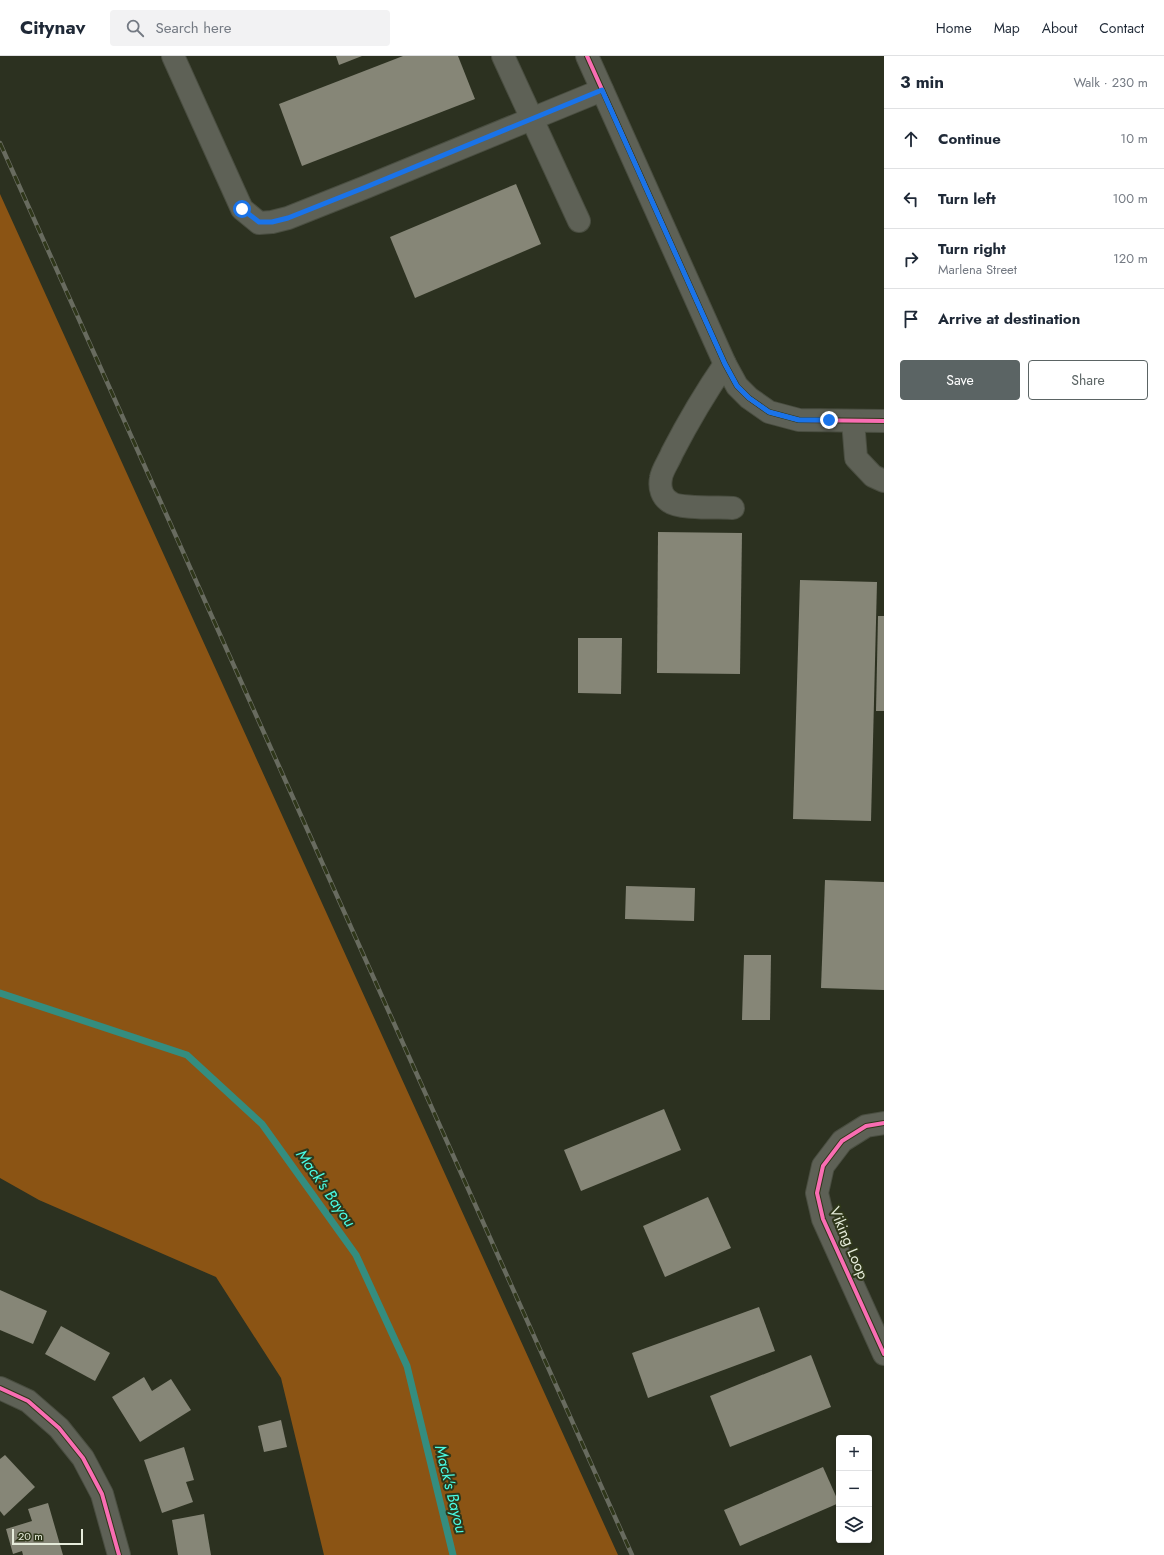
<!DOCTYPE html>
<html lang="en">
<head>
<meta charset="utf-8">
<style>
  body { margin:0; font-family:Jost,sans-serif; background:#f2f2f3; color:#1f2937 }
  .controls { position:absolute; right:12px; bottom:12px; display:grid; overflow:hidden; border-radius:4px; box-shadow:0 2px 6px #0003 }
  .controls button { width:36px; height:36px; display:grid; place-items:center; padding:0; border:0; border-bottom:1px solid #e0e1e3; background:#fff; color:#1f2937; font:20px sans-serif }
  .scale { position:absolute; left:12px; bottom:10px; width:71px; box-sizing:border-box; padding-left:4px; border:2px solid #e6ecdb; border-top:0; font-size:11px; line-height:14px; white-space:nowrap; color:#e6ecdb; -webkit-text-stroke:3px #2f371a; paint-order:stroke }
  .stop { position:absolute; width:12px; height:12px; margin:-9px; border:3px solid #1a73e8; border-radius:50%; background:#fff }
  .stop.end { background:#1a73e8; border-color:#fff; box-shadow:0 1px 4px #0008 }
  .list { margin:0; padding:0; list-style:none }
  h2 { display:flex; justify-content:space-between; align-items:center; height:52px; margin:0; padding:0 16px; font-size:17px }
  h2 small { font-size:13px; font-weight:400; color:#747a83 }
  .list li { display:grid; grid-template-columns:26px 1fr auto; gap:12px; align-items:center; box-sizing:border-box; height:60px; padding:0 16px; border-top:1px solid #e0e1e3 }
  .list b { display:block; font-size:15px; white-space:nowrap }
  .list p { margin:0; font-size:13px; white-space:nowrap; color:#747a83 }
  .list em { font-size:13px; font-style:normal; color:#747a83 }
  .actions { display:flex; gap:8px; padding:12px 16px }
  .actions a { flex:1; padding:9px 0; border:1px solid #5b6464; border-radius:4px; text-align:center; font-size:14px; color:#5b6464 }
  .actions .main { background:#5b6464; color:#fff }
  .icon { flex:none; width:22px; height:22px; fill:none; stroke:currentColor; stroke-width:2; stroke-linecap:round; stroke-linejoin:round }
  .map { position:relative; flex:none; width:884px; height:1499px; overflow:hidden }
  header { display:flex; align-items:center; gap:24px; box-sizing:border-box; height:56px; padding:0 20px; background:#fff; border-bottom:1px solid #e0e1e3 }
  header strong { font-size:19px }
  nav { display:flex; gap:22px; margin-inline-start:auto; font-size:14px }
  .search { width:280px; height:36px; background:#f2f2f3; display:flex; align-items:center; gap:10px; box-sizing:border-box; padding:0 14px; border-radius:4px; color:#747a83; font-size:15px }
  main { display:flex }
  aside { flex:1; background:#fff }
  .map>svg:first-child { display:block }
  .forest { fill:#8b5414 }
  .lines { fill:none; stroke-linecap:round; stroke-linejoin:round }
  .stream { stroke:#348d7f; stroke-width:7 }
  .building { fill:#868677 }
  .minor-casing { stroke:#4a4e41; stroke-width:24 }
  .minor { stroke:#5e6156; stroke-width:22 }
  .rail-casing { stroke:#686b5f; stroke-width:4.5 }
  .rail { stroke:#2f371a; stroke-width:3; stroke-dasharray:9; stroke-linecap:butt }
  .cycleway-casing { stroke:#2f371a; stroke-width:6 }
  .cycleway { stroke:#f96db3; stroke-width:4 }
  .route { stroke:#1a73e8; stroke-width:5 }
  .labels { text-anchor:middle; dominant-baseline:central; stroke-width:4; stroke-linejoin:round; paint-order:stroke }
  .street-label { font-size:15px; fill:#e6ecdb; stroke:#2f371a }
  .water-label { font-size:16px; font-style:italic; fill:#49fce5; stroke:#2f371a }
</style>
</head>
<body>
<header>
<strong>Citynav</strong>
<div class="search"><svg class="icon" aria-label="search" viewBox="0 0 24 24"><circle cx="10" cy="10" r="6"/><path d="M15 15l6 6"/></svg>Search here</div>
<nav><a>Home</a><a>Map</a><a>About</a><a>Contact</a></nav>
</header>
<main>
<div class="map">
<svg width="884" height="1499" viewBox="0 0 884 1499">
  <rect width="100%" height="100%" fill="#2c3120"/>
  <polygon class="forest" points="0,138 618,1499 324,1499 281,1322 216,1221 39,1144 0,1122"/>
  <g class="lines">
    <polyline class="stream" points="0,937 187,999 262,1068 356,1199 407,1310 453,1499"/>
  </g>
  <g class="building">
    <polygon points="336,0 362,0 339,9"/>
    <polygon points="403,0 458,0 475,43 302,110 279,48"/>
    <polygon points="516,128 541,188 415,242 390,181"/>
    <polygon points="658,476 742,477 740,618 657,617"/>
    <polygon points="800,524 877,526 871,765 793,763"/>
    <polygon points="878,560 884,560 884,655 876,655"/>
    <polygon points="578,582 622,582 621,638 578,637"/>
    <polygon points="825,824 884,826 884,934 821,932"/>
    <polygon points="626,830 695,832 694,865 625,863"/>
    <polygon points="744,899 771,899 770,964 742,964"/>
    <polygon points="664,1053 681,1094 581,1135 564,1094"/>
    <polygon points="708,1141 731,1192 665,1221 643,1170"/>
    <polygon points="0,1234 47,1255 33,1288 0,1274"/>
    <polygon points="759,1251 775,1295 648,1342 632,1297"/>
    <polygon points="61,1270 110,1297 95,1325 45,1298"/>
    <polygon points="811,1299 831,1351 730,1391 710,1340"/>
    <polygon points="144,1321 152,1335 171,1323 191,1354 140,1386 112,1341"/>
    <polygon points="281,1364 287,1391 264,1396 258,1370"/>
    <polygon points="184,1391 194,1424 186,1426 193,1446 162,1457 144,1404"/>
    <polygon points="5,1399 35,1431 4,1460 0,1455 0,1403"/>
    <polygon points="823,1411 839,1447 740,1490 724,1454"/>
    <polygon points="48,1447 63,1499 23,1499 22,1495 13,1498 6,1473 32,1465 28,1453"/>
    <polygon points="204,1458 211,1499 178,1499 172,1464"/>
  </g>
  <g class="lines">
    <defs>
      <g id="minor">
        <polyline points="173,0 242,153 259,167 272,166 288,162 366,131 602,34"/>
        <polyline points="503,0 579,165"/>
        <polyline points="587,0 725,308 737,330 749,342 769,356 799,364 884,365"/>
        <path d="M725,308C705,337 688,366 672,397C669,405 662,414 661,422C659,432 662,441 670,446C679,453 720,451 733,452"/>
        <polyline points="853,365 856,402 873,420 884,425"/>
        <polyline points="884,1067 866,1070 842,1085 823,1110 817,1137 823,1163 884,1298"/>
        <polyline points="0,1332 28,1345 59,1372 83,1402 102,1438 119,1499"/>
      </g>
    </defs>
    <use href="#minor" class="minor-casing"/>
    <use href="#minor" class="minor"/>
    <defs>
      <polyline id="rail" points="0,87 632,1499"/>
    </defs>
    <use href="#rail" class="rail-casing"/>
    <use href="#rail" class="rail"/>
    <defs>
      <g id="cycleway">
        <polyline points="587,0 725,308 737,330 749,342 769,356 799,364 884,365"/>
        <polyline points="884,1067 866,1070 842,1085 823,1110 817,1137 823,1163 884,1298"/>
        <polyline points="0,1332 28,1345 59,1372 83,1402 102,1438 119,1499"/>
      </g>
    </defs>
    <use href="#cycleway" class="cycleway-casing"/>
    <use href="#cycleway" class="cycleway"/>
  </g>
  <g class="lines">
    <polyline class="route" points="242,153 259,166 272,166 288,162 366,131 602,34 725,308 737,330 749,342 769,356 799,364 829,364"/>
  </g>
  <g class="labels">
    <g class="street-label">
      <text transform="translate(849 1187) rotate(67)">Viking Loop</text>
    </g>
    <g class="water-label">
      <text transform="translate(326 1132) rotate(55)">Mack's Bayou</text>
      <text transform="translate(451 1433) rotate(76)">Mack's Bayou</text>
    </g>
  </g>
</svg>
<div class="controls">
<button>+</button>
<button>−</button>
<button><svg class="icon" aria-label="layers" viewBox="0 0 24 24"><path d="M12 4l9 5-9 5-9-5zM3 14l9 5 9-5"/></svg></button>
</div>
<div class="scale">20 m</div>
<div class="stop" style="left:242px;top:153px"></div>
<div class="stop end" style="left:829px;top:364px"></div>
</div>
<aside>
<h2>3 min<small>Walk · 230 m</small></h2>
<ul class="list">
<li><svg class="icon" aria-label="ahead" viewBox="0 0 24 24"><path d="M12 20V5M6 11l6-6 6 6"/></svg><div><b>Continue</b></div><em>10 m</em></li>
<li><svg class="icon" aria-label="left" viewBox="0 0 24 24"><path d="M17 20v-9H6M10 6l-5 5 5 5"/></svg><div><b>Turn left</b></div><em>100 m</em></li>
<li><svg class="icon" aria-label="right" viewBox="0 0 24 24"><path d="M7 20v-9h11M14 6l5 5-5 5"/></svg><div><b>Turn right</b><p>Marlena Street</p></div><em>120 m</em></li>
<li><svg class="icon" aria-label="arrive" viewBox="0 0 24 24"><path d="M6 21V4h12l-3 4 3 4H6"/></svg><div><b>Arrive at destination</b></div></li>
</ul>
<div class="actions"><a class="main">Save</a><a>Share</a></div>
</aside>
</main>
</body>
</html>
